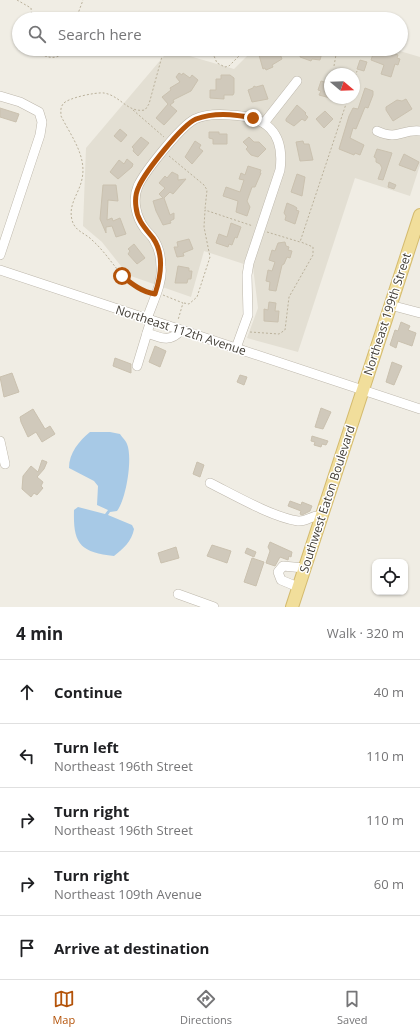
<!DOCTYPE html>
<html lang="en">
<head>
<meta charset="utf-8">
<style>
  body { margin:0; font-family:"Open Sans",sans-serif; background:#f2f2f2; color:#202124 }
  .controls { position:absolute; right:12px; bottom:12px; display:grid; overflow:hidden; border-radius:8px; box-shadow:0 1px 3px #0004 }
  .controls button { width:36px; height:36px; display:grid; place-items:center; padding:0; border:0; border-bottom:1px solid #e0e0e0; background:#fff; color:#202124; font:20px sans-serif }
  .compass { position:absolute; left:324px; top:68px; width:36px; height:36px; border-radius:50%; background:#fff; box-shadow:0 1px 3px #0004; rotate:109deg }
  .stop { position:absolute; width:12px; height:12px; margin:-9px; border:3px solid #b45309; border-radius:50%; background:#fff }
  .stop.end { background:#b45309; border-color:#fff; box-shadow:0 1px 4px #0008 }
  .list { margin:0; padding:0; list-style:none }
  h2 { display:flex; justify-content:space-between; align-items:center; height:52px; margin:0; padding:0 16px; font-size:17px }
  h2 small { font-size:13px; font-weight:400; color:#757577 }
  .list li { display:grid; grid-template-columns:26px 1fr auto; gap:12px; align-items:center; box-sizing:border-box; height:64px; padding:0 16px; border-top:1px solid #e0e0e0 }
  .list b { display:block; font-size:15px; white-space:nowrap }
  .list p { margin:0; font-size:13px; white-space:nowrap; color:#757577 }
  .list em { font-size:13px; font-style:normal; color:#757577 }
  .icon { flex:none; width:22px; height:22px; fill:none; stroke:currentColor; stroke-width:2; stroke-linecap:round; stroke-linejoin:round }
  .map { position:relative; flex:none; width:420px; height:607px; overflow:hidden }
  .search { position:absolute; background:#fff; box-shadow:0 1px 3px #0004; left:12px; right:12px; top:12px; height:44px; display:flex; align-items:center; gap:10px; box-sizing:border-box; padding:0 14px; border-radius:22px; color:#757577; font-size:15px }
  .sheet { height:372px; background:#fff }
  nav { display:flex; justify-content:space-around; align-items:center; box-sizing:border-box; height:56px; border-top:1px solid #e0e0e0; background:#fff; font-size:11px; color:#757577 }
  nav a { display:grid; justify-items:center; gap:2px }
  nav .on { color:#b45309 }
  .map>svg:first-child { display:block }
  .residential { fill:#e3dfd3; fill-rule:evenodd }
  .water { fill:#a7c9e6 }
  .building { fill:#d0c9bb; stroke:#cac1af }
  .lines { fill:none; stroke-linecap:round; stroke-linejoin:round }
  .minor-casing { stroke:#bdb7ab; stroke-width:10 }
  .major-casing { stroke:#d4bb6e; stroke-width:14 }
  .path { stroke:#bab19b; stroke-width:1; stroke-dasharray:2 2; stroke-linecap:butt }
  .minor { stroke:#fff; stroke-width:9 }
  .major { stroke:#f1de9b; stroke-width:12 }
  .route { stroke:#b45309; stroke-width:5 }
  .labels { text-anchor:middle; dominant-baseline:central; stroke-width:3; stroke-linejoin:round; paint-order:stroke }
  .street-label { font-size:12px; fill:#413d35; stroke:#fff }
</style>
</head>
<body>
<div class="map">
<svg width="420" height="607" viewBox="0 0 420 607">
  <rect width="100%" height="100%" fill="#f0ede4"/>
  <path class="residential" d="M254,49H393L420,57V165L410,196L355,178L298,352L247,338L258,308L253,267L204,251L191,297L128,275L102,242L83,226L86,148L169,50L234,69ZM330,74H354V98H330Z"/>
  <path class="water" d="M90,432H110L120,434C122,437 126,441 127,444C133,458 126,500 117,511L110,512L108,515L132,525L134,529C132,541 123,549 114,556C80,552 73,544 74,510L78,507L105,514L108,510L97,505L98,486L94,481L69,468C69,453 79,441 90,432Z"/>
  <g class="building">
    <polygon points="272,49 278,49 282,59 272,65 273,67 266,70 265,68 263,69 259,55"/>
    <polygon points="302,49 323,49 320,60 312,59 311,61 300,57"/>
    <polygon points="380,51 387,54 387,51 398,55 397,58 400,59 398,65 395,64 391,77 381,74 384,65 371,60 373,54 378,55"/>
    <polygon points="360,60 367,62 364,71 357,69"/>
    <polygon points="179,73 182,75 183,73 190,78 192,75 198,80 191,91 173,100 174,102 170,105 177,111 164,125 156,118 168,104 162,97 171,90 170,88 180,82 176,77"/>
    <polygon points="221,75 230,75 234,78 234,93 233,95 224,95 224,99 210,98 210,90 216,90 216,79 221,79"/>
    <polygon points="321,81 328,83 328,85 330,86 330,98 319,95 321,91 318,90"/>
    <polygon points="263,85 268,99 252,102 248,90 253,88 254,86 256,87"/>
    <polygon points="365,88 373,91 373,95 368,108 365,107 356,129 353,128 350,138 364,145 360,155 355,153 354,155 339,149 349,116 353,108 358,109"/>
    <polygon points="406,99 412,109 393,121 386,110 386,107 397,100 402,101"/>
    <polygon points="297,105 306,113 305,114 308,117 305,121 302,119 294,126 286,121 286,119"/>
    <polygon points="0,108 19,114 16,122 0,117"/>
    <polygon points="325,111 333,119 324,128 316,119"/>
    <polygon points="120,129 127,135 121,142 114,136"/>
    <polygon points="209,132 219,132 219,134 227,134 227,144 213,144 213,139 209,138"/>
    <polygon points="141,137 149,143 138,156 133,151 134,149 132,147"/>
    <polygon points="249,137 254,142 259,142 266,149 258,157 251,155 246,149 248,147 243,142"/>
    <polygon points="195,141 201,145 199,148 203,151 192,164 185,157"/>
    <polygon points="303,141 304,144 309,144 313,160 300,161 296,142"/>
    <polygon points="377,149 392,153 383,180 378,179 382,168 380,164 376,162 376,158 374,157"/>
    <polygon points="404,154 419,162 415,171 399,165"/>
    <polygon points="127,159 133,164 132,167 118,179 110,172 119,160 124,164"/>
    <polygon points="248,166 261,170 260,173 261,173 255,187 252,187 247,201 250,207 247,216 236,212 238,201 223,196 226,187 240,192 244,180 239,179 241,173 245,175"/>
    <polygon points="172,172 178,175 178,180 186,179 173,194 170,192 164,198 170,215 174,213 174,219 170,221 171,223 163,225 156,211 153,201 163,198 159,194 165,188 159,183 165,176 167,178"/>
    <polygon points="297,174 305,177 302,196 291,192"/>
    <polygon points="389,182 396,185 394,189 388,187"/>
    <polygon points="103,185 116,185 118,201 108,200 107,220 112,218 113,221 120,218 126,234 116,237 112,226 106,227 106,233 100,219"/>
    <polygon points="287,203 294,206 297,208 296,210 299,211 295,224 285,220 286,216 284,213"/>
    <polygon points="231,223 241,227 237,238 235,237 232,245 229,244 228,247 216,243 219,234 227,237"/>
    <polygon points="189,239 193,249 183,253 184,256 177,257 174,247 178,247 177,242"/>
    <polygon points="285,242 286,246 289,247 288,250 292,251 290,258 287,257 284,264 282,265 276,291 269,290 270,282 266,281 268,270 272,271 275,262 269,260 272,250 275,251 278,243"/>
    <polygon points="134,244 145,258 137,264 128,254 130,251 128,249"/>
    <polygon points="178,266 189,268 189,271 192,271 191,279 188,279 187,283 175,283"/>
    <polygon points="269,302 276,303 275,311 279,311 278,322 264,321 264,309 268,310"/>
    <polygon points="401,322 410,326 408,330 416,333 412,346 398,341 396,348 390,345 395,330 398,331"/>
    <polygon points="155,346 166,351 160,367 149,362"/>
    <polygon points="115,358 131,364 131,373 113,366"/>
    <polygon points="392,362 402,366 394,385 386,382"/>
    <polygon points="12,373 19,392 4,397 0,377"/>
    <polygon points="240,375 247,377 244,385 237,382"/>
    <polygon points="321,408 331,412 323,429 315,427"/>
    <polygon points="33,409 45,429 50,426 55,434 42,442 36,432 28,437 21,422 20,417"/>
    <polygon points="312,436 328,441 326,445 322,444 321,447 314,445 315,442 311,441"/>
    <polygon points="42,460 47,462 44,469 37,477 43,482 41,486 43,488 37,495 34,493 31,497 22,489 23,476 31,466 38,472"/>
    <polygon points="197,462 204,465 200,477 193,474"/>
    <polygon points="290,501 301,505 302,502 312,506 310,511 302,515 300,514 301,511 288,506"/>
    <polygon points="270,542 292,552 291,557 289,556 288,560 280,557 275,566 266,563 270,551 268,547"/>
    <polygon points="212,545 231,551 227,563 207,556"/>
    <polygon points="176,547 179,558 161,563 158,553"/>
    <polygon points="247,548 256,552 254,557 245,553"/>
    <polygon points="252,558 264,562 256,586 244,582"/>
  </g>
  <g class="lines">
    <defs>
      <g id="minor">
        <polyline points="0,96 20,102 39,112 42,122 40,135 0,255"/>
        <polyline points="264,123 297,81"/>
        <path d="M377,131C399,141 400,129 420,131"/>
        <polyline points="0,270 420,409"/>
        <polyline points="390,305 420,313"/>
        <path d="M147,319C152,303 163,283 161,267C161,257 159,248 154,240C152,236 148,233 145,229C136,217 132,200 138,186C145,171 181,126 195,119C206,114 218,114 230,115C266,116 285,132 280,170L249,263L247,275L248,315L236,348"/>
        <path d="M147,333C161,338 170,343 181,330"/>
        <polyline points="137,366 151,320"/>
        <polyline points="0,441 5,464"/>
        <path d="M210,483C234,495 272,517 298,521C307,522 313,514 321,516"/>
        <polyline points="298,587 281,580 278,572 283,566 304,568"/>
        <polyline points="178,594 214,607"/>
      </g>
      <polyline id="major" points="292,607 420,215"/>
    </defs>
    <use href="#minor" class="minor-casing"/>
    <use href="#major" class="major-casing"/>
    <g class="path">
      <polyline points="17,0 31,8 32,19"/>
      <polyline points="76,19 83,0"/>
      <polyline points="185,19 192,17 195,19"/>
      <path d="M275,19C286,8 293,15 305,19"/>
      <path d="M35,49C40,55 51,60 59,56L62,49"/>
      <polyline points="211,49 217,63 225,67 229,66 246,49"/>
      <polyline points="334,66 337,49"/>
      <polyline points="354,80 357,71"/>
      <polyline points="133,110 164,137"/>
      <polyline points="169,156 204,185 207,190 205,209"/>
      <polyline points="267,232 300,242 348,98"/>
      <path d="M148,293C121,283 113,259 93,241C86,233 75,232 72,220C68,204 79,194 82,179C87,156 71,136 61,116C61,112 60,108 63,104C67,98 96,92 104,93C121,96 127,113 145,110L149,104L164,49"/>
      <polyline points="163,295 183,303 178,320"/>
      <polyline points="184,303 189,304 197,297 210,257 204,227 205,210 253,226"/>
      <polyline points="250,332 279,334 285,330 289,297 313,255 313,247 301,242"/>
    </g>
    <use href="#minor" class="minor"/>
    <use href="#major" class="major"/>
  </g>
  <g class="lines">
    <path class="route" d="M122,276C132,284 142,292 155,294C161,276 165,255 153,238C145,228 137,220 136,207C135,200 136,192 139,186C146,171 182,125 196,119C214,112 235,114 253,118"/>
  </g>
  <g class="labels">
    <g class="street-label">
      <text transform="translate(387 314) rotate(-72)">Northeast 199th Street</text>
      <text transform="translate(181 330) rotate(18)">Northeast 112th Avenue</text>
      <text transform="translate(327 499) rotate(-72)">Southwest Eaton Boulevard</text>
    </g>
  </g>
</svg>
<div class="controls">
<button><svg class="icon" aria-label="locate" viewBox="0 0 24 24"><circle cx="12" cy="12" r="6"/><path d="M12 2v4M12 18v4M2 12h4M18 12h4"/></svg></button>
</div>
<svg class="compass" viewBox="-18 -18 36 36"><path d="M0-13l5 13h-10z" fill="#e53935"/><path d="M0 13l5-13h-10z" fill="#757577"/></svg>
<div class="stop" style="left:122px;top:276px"></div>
<div class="stop end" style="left:253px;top:118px"></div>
<div class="search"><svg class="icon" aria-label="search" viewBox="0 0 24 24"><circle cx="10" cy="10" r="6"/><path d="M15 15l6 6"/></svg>Search here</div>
</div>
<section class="sheet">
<h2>4 min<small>Walk · 320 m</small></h2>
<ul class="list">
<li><svg class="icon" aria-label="ahead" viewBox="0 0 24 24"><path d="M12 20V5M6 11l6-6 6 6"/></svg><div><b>Continue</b></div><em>40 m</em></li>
<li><svg class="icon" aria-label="left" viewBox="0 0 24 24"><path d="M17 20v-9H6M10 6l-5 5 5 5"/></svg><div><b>Turn left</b><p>Northeast 196th Street</p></div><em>110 m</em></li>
<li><svg class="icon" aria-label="right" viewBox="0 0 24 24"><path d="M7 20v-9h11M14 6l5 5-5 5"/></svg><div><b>Turn right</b><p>Northeast 196th Street</p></div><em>110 m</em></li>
<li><svg class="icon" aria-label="right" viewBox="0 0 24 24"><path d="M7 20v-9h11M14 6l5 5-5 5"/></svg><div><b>Turn right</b><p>Northeast 109th Avenue</p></div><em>60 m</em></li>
<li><svg class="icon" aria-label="arrive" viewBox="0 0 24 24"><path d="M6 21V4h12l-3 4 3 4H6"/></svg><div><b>Arrive at destination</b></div></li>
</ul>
</section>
<nav>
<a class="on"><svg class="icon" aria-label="map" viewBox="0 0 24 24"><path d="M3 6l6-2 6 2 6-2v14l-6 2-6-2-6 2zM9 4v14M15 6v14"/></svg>Map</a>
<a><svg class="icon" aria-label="directions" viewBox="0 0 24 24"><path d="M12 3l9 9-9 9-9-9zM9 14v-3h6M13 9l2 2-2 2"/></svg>Directions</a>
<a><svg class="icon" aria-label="saved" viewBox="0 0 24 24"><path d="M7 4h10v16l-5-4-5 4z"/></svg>Saved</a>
</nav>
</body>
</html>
